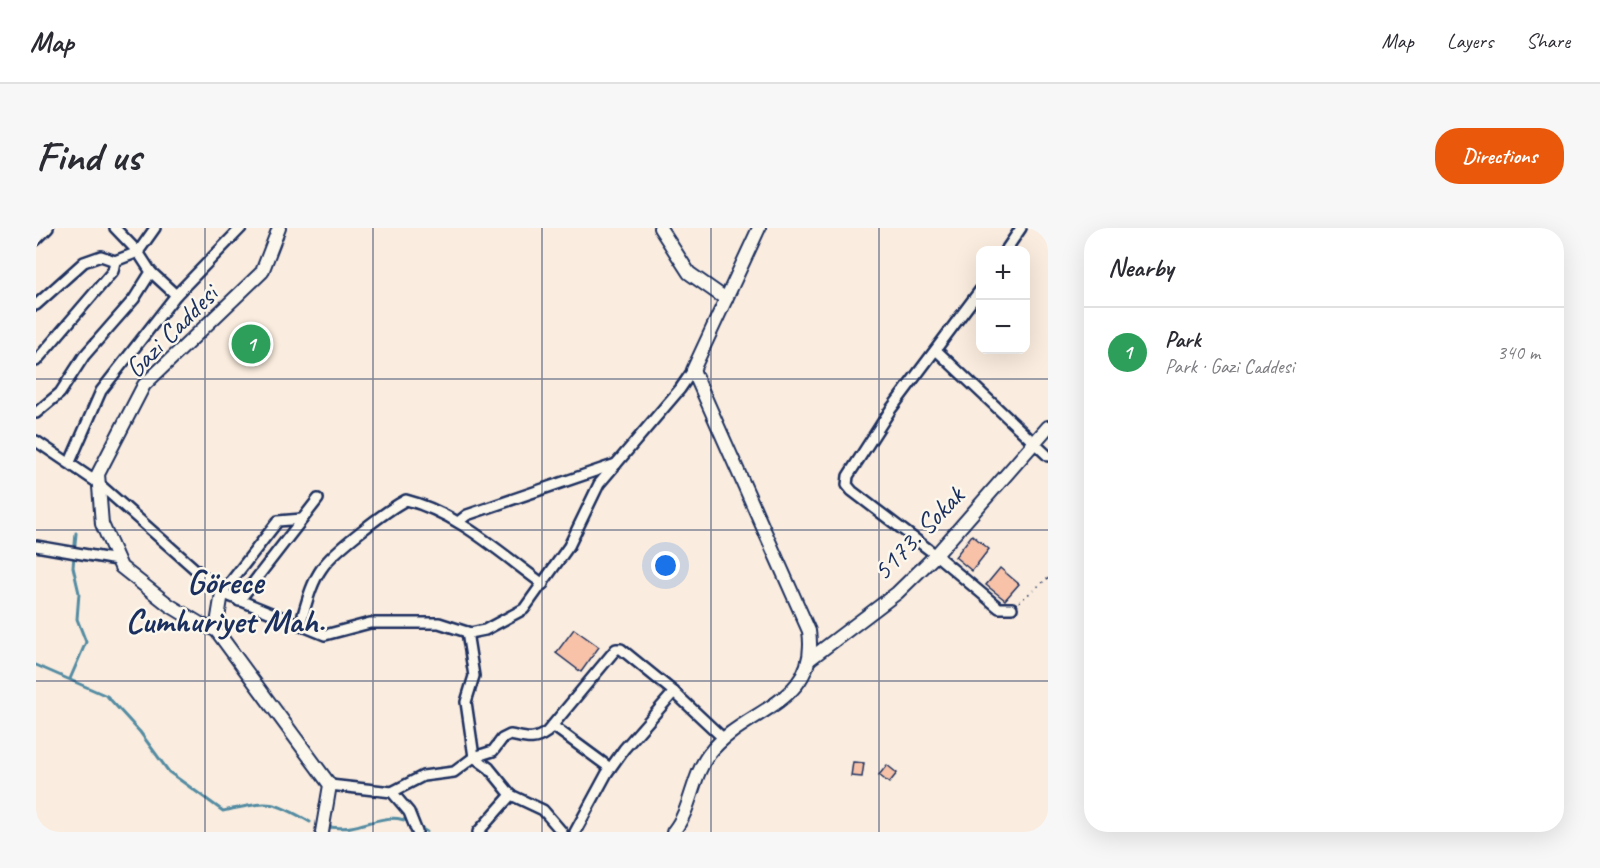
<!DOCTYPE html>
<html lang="en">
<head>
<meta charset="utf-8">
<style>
  body { margin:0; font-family:Caveat,sans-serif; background:#f7f7f7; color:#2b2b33 }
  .controls { position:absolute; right:18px; top:18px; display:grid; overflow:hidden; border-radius:12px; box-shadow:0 6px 24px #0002 }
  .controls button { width:54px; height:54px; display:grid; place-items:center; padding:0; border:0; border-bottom:2px solid #e1e1e2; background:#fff; color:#2b2b33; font:30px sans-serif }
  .you { position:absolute; left:630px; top:338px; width:21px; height:21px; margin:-15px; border:4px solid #fff; border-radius:50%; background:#1a73e8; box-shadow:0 0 0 9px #1a73e833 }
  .badge { display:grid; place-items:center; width:39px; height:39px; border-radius:50%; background:#ea580c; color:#fff; font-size:20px; font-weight:700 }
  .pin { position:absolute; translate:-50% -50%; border:3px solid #fff; box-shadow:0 2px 6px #0006 }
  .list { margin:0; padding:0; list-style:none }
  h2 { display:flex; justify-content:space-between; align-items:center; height:78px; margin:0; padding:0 24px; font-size:26px }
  h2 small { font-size:20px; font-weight:400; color:#7c7c81 }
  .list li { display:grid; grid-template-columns:39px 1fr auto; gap:18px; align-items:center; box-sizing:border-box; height:90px; padding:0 24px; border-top:2px solid #e1e1e2 }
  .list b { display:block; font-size:22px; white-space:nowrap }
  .list p { margin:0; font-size:20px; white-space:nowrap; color:#7c7c81 }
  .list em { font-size:20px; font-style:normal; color:#7c7c81 }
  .map { position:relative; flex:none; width:1012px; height:604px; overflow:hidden; border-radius:24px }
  header { display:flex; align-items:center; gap:36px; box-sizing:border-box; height:84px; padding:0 30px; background:#fff; border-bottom:2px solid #e1e1e2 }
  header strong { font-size:28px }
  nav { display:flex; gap:33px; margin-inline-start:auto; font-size:21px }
  .intro { display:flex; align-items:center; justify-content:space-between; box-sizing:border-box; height:144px; padding:0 36px }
  h1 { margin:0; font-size:42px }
  .button { padding:15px 27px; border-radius:24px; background:#ea580c; color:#fff; font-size:21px; font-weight:700 }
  main { display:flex; gap:36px; padding:0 36px }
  aside { flex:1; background:#fff; border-radius:24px; box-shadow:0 6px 24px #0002 }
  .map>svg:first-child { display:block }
  .green { fill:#a6e0a5; stroke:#608882; stroke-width:1.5 }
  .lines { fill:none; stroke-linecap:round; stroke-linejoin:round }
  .stream { stroke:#528ba2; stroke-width:3 }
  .building { fill:#f7c2a8; stroke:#1b2f5e; stroke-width:1.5 }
  .street-casing { stroke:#1b2f5e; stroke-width:14 }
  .secondary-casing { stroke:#1b2f5e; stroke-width:16 }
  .path { stroke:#1b2f5e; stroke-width:1.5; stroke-dasharray:1.5 4.5; stroke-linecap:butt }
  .street { stroke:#fbf7ec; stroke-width:9 }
  .secondary { stroke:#fbf7ec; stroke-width:12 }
  .grid { fill:none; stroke:#1b2f5e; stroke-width:1.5; stroke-opacity:0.55 }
  .labels { text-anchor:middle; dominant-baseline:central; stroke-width:5; stroke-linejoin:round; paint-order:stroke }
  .street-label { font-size:28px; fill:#1b2f5e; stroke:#fbf7ec }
  .district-label { font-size:34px; font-weight:bold; fill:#1b2f5e; stroke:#fbf7ec }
</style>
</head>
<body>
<header>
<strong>Map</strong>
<nav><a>Map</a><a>Layers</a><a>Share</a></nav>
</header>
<div class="intro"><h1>Find us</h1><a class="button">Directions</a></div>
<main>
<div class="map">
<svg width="1012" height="604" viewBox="0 0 1012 604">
  <rect width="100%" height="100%" fill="#faecde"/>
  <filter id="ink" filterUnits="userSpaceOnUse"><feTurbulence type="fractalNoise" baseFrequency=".0167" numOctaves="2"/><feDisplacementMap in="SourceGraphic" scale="12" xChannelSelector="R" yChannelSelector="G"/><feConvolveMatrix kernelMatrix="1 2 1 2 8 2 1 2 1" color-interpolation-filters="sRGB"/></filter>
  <g filter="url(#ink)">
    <polygon class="green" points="230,105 230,122 201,123 200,110"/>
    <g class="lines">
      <g class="stream">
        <path d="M0,437L71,468L104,504L133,544L187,583C233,574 232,570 274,594"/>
        <polyline points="34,451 50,414 41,391 43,365 37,339 40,305"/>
        <polyline points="381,598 391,604"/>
        <path d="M291,599C299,599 308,601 315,599C336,595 356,584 375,595"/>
      </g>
    </g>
    <g class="building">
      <polygon points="936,307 953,321 936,343 919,329"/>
      <polygon points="964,340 983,356 969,372 950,357"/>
      <polygon points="538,401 563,419 545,444 520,425"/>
      <polygon points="817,534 828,535 826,549 815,548"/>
      <polygon points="851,537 861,545 853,555 843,547"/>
    </g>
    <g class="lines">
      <defs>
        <g id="street">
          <polyline points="0,12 12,0"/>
          <polyline points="970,22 985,0"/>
          <polyline points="945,61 855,181 812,248 811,257 816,263 900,327 963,380 976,380"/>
          <polyline points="140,67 205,0"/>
          <polyline points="0,77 48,34 65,28 79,33 102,24 79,0"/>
          <polyline points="900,122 1012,228"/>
          <polyline points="0,133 77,43 79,33"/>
          <polyline points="0,185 24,165 48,128 98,71 115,44 102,24 119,0"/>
          <polyline points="0,213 62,255 186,365 289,407 334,395 403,395 434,405 449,402 488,381 533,318 563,256 644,161 657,142"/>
          <polyline points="34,234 65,163 140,67 115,44"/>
          <polyline points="422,294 431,287 580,236"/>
          <polyline points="0,318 81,332"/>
          <polyline points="186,365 242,293 266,291"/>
          <polyline points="203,373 282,271"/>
          <path d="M264,397C270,378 274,357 286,340C297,323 351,282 370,272C422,285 464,325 507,356"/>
          <polyline points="431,404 438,448 430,474 438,529 453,540 475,567"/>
          <polyline points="517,498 574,540"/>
          <polyline points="294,557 356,564 373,584 381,604"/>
          <path d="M356,564L387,548L418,544L438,529L457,523L466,511L474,507C490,510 497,514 511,504L580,421H585L638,464L688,511"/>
          <polyline points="442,604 475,567 507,582 526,604"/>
          <polyline points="539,604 571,545 588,521 638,464"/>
        </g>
        <g id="secondary">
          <polyline points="624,0 653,45 690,71"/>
          <polyline points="186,365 180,402 294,557 286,604"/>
          <polyline points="180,402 166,397 133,377 85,339 66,296 62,246 108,157 226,44 243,0"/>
          <polyline points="774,431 861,365 900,327 1012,199"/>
          <path d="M637,604C656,581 655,550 673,526C708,480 784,477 773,403L657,142L723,0"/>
        </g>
      </defs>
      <use href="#street" class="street-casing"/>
      <use href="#secondary" class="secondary-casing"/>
      <polyline class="path" points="983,374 1012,350"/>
      <use href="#street" class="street"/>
      <use href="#secondary" class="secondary"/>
    </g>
  </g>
  <path class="grid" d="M169,0V604M337,0V604M506,0V604M675,0V604M843,0V604M0,151H1012M0,302H1012M0,453H1012"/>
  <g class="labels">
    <g class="street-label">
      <text transform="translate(135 103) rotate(-45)">Gazi Caddesi</text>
      <text transform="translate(882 305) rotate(-46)">5173. Sokak</text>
    </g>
    <g class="district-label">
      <text x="189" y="353">Görece<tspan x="189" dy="39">Cumhuriyet Mah.</tspan></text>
    </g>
  </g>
</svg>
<div class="controls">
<button>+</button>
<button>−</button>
</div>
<div class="you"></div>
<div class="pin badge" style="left:215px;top:116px;background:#2e9e5b">1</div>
</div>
<aside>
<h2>Nearby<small></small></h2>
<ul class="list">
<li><span class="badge" style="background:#2e9e5b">1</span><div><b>Park</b><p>Park · Gazi Caddesi</p></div><em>340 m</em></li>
</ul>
</aside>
</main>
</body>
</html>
